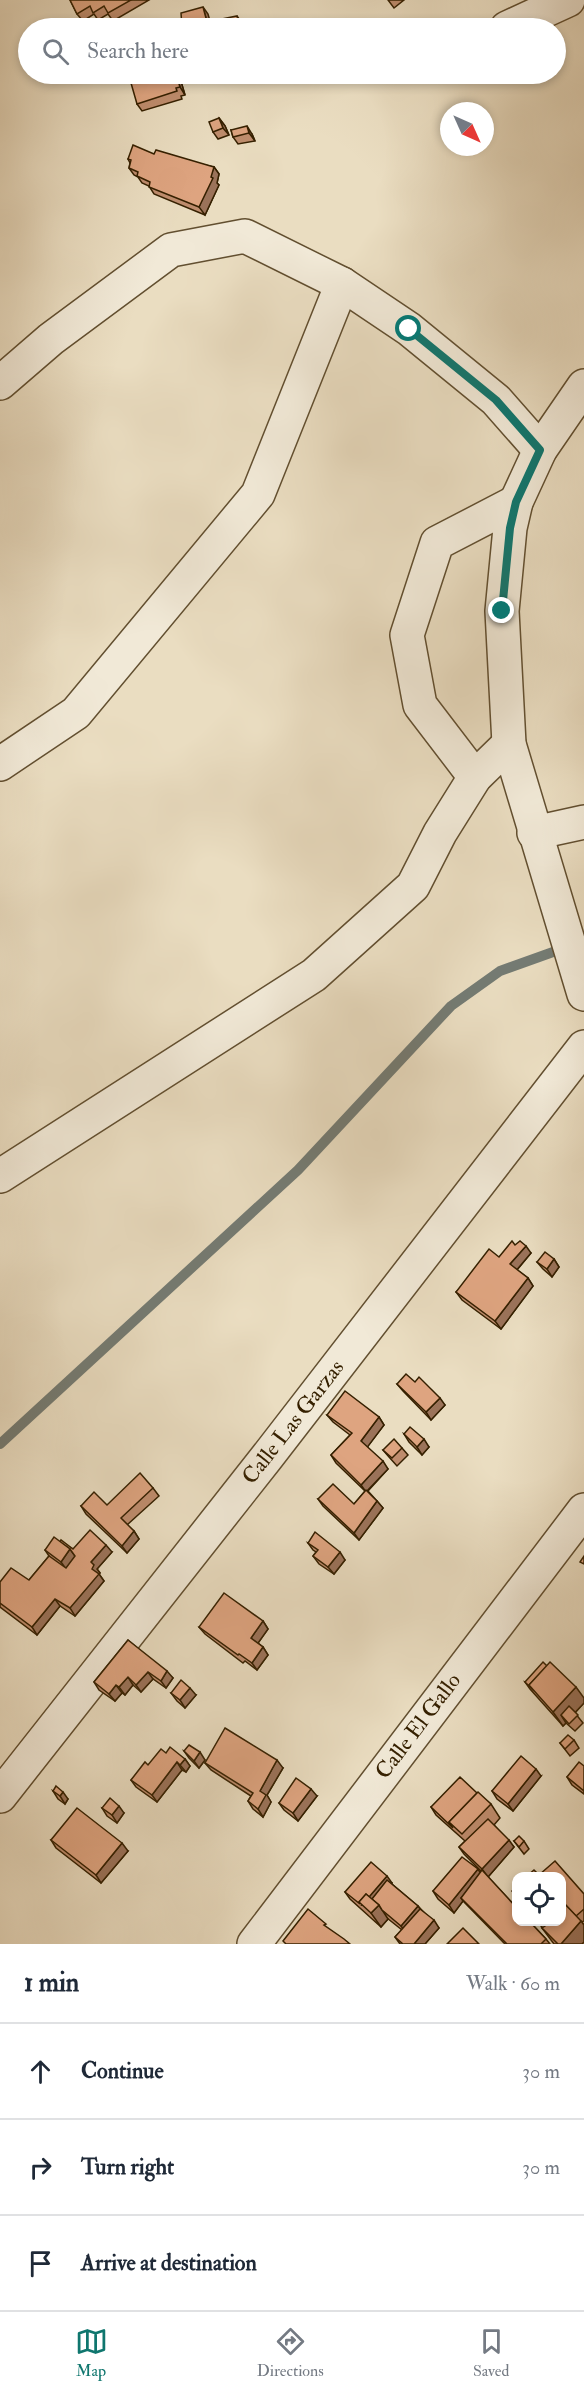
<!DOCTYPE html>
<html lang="en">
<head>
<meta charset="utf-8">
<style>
  body { margin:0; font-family:"IM FELL Double Pica",serif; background:#f2f2f3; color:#1f2937 }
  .controls { position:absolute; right:18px; bottom:18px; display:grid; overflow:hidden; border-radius:12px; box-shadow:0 3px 9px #0003 }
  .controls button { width:54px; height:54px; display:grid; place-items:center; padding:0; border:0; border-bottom:2px solid #e0e1e3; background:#fff; color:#1f2937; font:30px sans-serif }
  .compass { position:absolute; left:440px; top:102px; width:54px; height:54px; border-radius:50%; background:#fff; box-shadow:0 3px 9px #0003; rotate:135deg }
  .stop { position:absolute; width:18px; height:18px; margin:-14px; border:4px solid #0f766e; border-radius:50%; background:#fff }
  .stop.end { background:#0f766e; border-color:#fff; box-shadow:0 2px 6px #0008 }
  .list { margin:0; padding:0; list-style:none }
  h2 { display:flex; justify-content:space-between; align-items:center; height:78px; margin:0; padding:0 24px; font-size:26px }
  h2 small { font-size:20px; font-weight:400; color:#747a83 }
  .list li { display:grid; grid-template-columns:39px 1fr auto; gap:18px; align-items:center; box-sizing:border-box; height:96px; padding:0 24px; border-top:2px solid #e0e1e3 }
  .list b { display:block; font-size:22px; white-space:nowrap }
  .list em { font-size:20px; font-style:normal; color:#747a83 }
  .icon { flex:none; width:33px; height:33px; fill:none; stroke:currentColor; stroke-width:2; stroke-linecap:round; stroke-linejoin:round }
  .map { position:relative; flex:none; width:584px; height:1944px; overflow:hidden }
  .search { position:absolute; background:#fff; box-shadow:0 3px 9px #0003; left:18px; right:18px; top:18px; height:66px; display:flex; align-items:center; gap:15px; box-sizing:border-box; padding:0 21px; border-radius:33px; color:#747a83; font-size:22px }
  .sheet { height:366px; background:#fff }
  nav { display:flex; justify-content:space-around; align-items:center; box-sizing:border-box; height:84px; border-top:2px solid #e0e1e3; background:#fff; font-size:16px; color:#747a83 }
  nav a { display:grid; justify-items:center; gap:3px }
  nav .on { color:#0f766e }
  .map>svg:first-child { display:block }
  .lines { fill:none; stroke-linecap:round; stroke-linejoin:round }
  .stream { stroke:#747b73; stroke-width:10 }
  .street-casing { stroke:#624f30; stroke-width:36 }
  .street { stroke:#f1e9d7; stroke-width:33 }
  .wall { fill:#bf8d6e; stroke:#352000; stroke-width:1.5 }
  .shaded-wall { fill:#9b735a; stroke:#352000; stroke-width:1.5 }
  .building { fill:#dea480; stroke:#352000; stroke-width:1.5 }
  .route { stroke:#0f766e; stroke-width:8 }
  .labels { text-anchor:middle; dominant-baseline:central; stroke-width:4.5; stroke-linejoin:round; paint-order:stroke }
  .street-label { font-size:22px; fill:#352000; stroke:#f1e9d7 }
</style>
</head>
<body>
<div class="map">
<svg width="584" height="1944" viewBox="0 0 584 1944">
  <rect width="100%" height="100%" fill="#eaddc1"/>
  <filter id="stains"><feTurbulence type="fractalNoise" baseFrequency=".00333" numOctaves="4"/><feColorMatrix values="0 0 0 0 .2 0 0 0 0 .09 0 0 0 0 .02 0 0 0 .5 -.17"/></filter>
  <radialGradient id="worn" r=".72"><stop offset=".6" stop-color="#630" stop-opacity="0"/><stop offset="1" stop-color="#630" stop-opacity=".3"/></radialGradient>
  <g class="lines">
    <polyline class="stream" points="0,1444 298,1170 451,1006 500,971 567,947"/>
    <defs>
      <g id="street">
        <polyline points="507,28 568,0"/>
        <polyline points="0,383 51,339 171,250 245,236 342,284 409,329 496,400 540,450"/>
        <polyline points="584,386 540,450 516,502 510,528 502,611 509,744 584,994"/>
        <polyline points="0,764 76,713 258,494 342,284"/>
        <polyline points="475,777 420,705 407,635 437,543 516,502"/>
        <polyline points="534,833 584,822"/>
        <polyline points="0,1176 314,975 413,886 440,833 475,777 509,744"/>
        <polyline points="0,1796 267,1457 584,1047"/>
        <polyline points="254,1944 584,1510"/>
      </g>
    </defs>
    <use href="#street" class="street-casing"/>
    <use href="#street" class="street"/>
  </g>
  <g class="wall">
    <polygon points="70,0 149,0 113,21 108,14 98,20 94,14 83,21 77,14"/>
    <polygon points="388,0 404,0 394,8"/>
    <polygon points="138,74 177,74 180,78 185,95 181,96 182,99 142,111 137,104"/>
    <polygon points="219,118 225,126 229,135 218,139 213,132"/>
    <polygon points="231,130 252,134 255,141 238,144 233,137"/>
    <polygon points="154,154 214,167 219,174 217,183 219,185 205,215 154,194 149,186 142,183 138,177 134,175 129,168 130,163 128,159"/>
    <polygon points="515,1245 531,1253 517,1270 528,1278 533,1286 501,1329 462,1300 456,1292 499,1257"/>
    <polygon points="554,1259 559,1267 552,1277 543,1269 537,1262"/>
    <polygon points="415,1382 445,1405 431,1420 403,1391 397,1384"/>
    <polygon points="327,1415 379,1417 384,1425 367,1447 388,1469 368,1491 377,1501 383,1508 359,1540 323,1506 318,1499 354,1504 365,1491 336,1463 331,1455 350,1435 333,1422"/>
    <polygon points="404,1434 429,1447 422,1455 409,1442"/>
    <polygon points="402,1448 408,1455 397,1466 389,1457 383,1450"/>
    <polygon points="153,1488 159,1496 127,1525 134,1531 139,1539 127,1553 86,1514 81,1506 107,1505"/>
    <polygon points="60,1542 73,1549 112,1552 97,1569 100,1573 99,1574 104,1581 75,1616 60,1606 37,1635 0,1607 0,1582 29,1580 49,1556 45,1550"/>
    <polygon points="308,1543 345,1560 334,1574 319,1564 313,1556 316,1552 313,1550"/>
    <polygon points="263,1621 268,1629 258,1643 263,1647 268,1655 257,1670 245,1661 243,1663 205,1634 199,1627"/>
    <polygon points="128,1640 173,1678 166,1688 153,1679 141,1692 133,1685 125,1695 122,1693 115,1701 99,1690 94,1682"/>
    <polygon points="525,1682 584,1703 575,1713 583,1723 575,1731 566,1723 563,1726 530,1689"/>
    <polygon points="171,1693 196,1695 185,1708 177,1701"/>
    <polygon points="574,1740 579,1748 570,1756 560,1743"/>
    <polygon points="184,1751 205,1760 199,1768 189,1758"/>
    <polygon points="166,1753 185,1759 190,1766 186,1772 182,1770 157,1802 136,1787 131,1780 148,1765"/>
    <polygon points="205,1763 283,1768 267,1795 271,1802 263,1817 253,1809 248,1801 251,1796 211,1770"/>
    <polygon points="584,1766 584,1794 572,1785 567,1777"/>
    <polygon points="541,1776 513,1811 497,1799 492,1791"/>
    <polygon points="53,1791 68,1799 65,1804 58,1799"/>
    <polygon points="477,1793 491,1804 500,1818 494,1825 514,1847 488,1877 546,1939 550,1944 505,1944 463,1901 454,1913 438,1899 433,1891 480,1872 481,1871 464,1854 459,1847 465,1841 436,1815 431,1807"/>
    <polygon points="317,1796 298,1821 284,1810 279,1803"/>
    <polygon points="102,1808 124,1813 117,1823 107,1816"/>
    <polygon points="51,1840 128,1851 101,1883 56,1848"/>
    <polygon points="514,1841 524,1841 529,1849 524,1854"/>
    <polygon points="539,1875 584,1894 584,1921 582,1922 584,1925 584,1942 582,1944 554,1944 542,1928 543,1928 537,1922 561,1922"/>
    <polygon points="392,1883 392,1884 418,1906 439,1928 425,1944 400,1944 395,1937 402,1930 387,1918 388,1919 381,1927 350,1899 345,1892"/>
  </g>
  <g class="shaded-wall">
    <polygon points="203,7 208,14 212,28 207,22"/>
    <polygon points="237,16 242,23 243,28 240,28"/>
    <polygon points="176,74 177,74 180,78 185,95 180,87"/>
    <polygon points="219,118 225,126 229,135 223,128"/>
    <polygon points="247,126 252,134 255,141 249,133"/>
    <polygon points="214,167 219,174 217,183 219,185 205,215 199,207"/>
    <polygon points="526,1246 531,1253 515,1272 510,1264"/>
    <polygon points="554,1259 559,1267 552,1277 547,1269"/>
    <polygon points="528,1278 533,1286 501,1329 495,1321"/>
    <polygon points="440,1398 445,1405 431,1420 426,1412"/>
    <polygon points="379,1417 384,1425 366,1449 361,1441"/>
    <polygon points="424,1439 429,1447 422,1455 417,1447"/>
    <polygon points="383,1461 388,1469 366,1492 361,1485"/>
    <polygon points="377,1501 383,1508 359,1540 354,1533"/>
    <polygon points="134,1531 139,1539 127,1553 122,1546"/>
    <polygon points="106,1545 112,1552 97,1569 100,1573 99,1574 104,1581 75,1616 70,1608 91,1562"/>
    <polygon points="70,1549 80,1563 71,1576 61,1562"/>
    <polygon points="340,1552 345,1560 334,1574 328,1567"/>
    <polygon points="55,1599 60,1606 37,1635 32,1627"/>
    <polygon points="263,1621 268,1629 256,1646 251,1638"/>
    <polygon points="263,1647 268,1655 257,1670 252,1663"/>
    <polygon points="167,1671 173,1678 166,1688 161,1681"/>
    <polygon points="148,1672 153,1679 141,1692 136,1685"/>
    <polygon points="128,1677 133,1685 125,1695 119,1687"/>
    <polygon points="116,1685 122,1693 115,1701 109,1694"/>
    <polygon points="576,1687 584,1698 584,1703 567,1721 561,1715 566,1723 563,1726 553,1712"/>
    <polygon points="190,1688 196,1695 185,1708 180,1700"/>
    <polygon points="200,1752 205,1760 199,1768 194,1761"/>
    <polygon points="185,1759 190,1766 186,1772 180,1765"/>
    <polygon points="277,1760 283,1768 267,1795 271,1802 263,1817 258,1809 260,1791"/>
    <polygon points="177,1762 182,1770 157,1802 152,1795"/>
    <polygon points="536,1769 541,1776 513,1811 508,1804"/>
    <polygon points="311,1789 317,1796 298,1821 293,1813"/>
    <polygon points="63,1792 68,1799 65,1804 60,1796"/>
    <polygon points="119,1806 124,1813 117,1823 112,1815"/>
    <polygon points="509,1840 514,1847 488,1877 482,1869"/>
    <polygon points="122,1843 128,1851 101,1883 96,1875"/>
    <polygon points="478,1869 483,1877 461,1898 463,1901 454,1913 449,1905"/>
    <polygon points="387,1876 392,1883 375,1904 362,1905"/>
    <polygon points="379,1905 388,1919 381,1927 371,1913"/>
    <polygon points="418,1906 423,1913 406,1933 401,1926"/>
    <polygon points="434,1920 439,1928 425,1944 414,1944"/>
    <polygon points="581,1921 584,1925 584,1942 582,1944 561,1944"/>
  </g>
  <g class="building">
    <polygon points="70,0 131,0 108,13 104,6 93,13 90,6 77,14"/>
    <polygon points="203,7 207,22 237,16 240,28 179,28 178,27 182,27 181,13"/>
    <polygon points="138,74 176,74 180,87 176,88 177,91 137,104 129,76"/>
    <polygon points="219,118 223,128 213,132 209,122"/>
    <polygon points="247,126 249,133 233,137 231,130"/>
    <polygon points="133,145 154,154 156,150 214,167 211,177 213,178 199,207 149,187 150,182 137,176 138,172 129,168 131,160 128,159"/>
    <polygon points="512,1241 515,1245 520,1241 526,1246 510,1264 528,1278 495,1321 456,1292 489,1249 499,1257"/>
    <polygon points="545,1252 554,1259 547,1269 537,1262"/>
    <polygon points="406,1374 415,1382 419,1377 440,1398 426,1412 397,1384"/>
    <polygon points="345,1391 379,1417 361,1441 383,1461 361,1485 331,1455 352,1433 327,1415"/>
    <polygon points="410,1427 424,1439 417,1447 404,1434"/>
    <polygon points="394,1439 402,1448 392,1458 383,1450"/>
    <polygon points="140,1473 153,1488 121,1518 134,1531 122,1546 81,1506 94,1492 107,1505"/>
    <polygon points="333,1484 354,1504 366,1490 377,1501 354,1533 318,1499"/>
    <polygon points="90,1530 106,1545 91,1562 94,1565 92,1569 99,1574 70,1608 55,1599 32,1627 0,1603 0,1582 11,1568 29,1580 49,1556 66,1568 75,1556 70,1549 60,1542 61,1540 73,1549"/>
    <polygon points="315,1532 340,1552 328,1567 313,1556 318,1550 308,1543"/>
    <polygon points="54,1537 70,1549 61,1562 45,1550"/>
    <polygon points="584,1556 584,1564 580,1562"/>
    <polygon points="224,1593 263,1621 251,1638 263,1647 252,1663 239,1654 238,1655 199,1627"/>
    <polygon points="128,1640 167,1671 161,1681 148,1672 136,1685 128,1677 119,1687 116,1685 109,1694 94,1682"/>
    <polygon points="543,1662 547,1666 529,1685 534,1691 525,1682"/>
    <polygon points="550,1662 576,1687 553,1712 529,1685"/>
    <polygon points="181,1680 190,1688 180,1700 171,1693"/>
    <polygon points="569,1706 578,1715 569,1724 561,1715"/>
    <polygon points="225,1728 277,1760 260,1791 266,1795 258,1809 248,1801 253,1793 205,1763"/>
    <polygon points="568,1735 574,1740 565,1749 560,1743"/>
    <polygon points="189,1745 200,1752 194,1761 184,1751"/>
    <polygon points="170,1747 185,1759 180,1765 177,1762 152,1795 131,1780 145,1762 148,1765 161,1749 166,1753"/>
    <polygon points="521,1756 536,1769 508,1804 492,1791"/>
    <polygon points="579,1762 584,1766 584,1791 567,1777"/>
    <polygon points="460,1777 477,1793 449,1822 453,1828 431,1807"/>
    <polygon points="296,1778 311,1789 293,1813 279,1803"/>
    <polygon points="56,1786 63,1792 60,1796 53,1791"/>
    <polygon points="478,1792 491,1804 462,1834 449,1822"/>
    <polygon points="110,1798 119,1806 112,1815 102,1808"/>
    <polygon points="77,1808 122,1843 96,1875 51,1840"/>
    <polygon points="488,1819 509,1840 482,1869 459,1847"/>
    <polygon points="519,1836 524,1841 519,1847 514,1841"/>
    <polygon points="462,1857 478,1869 449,1905 433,1891"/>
    <polygon points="555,1861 584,1894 584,1909 576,1916 561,1900 561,1876 540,1876 539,1875"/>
    <polygon points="371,1862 387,1876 369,1897 366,1894 359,1902 360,1904 345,1892"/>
    <polygon points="482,1870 516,1907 516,1922 530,1922 546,1939 541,1944 507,1944 461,1898"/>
    <polygon points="534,1870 540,1876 527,1876"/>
    <polygon points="387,1880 418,1906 401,1926 382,1910 379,1905 372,1899"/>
    <polygon points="516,1887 516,1896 512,1891"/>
    <polygon points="366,1894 379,1905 371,1913 359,1902"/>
    <polygon points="561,1900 581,1921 561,1944 558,1944 542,1928 545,1926 540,1922 561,1922"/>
    <polygon points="308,1909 326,1924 324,1925 344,1939 350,1944 286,1944 283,1941"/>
    <polygon points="420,1909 434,1920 414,1944 403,1944 395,1937"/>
    <polygon points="463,1928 479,1944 447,1944"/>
  </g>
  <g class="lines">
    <polyline class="route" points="409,329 496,400 540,450 516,502 510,528 502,611"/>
  </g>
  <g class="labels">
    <g class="street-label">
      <text transform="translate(293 1422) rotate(-52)">Calle Las Garzas</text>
      <text transform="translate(418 1726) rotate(-53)">Calle El Gallo</text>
    </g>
  </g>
  <rect width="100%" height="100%" filter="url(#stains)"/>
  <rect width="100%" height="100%" fill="url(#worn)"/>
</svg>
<div class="controls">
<button><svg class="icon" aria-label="locate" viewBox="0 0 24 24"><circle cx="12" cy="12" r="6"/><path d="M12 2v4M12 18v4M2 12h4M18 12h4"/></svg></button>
</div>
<svg class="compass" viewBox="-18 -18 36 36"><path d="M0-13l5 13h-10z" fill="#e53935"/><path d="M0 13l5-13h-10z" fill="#747a83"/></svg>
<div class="stop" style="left:409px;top:329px"></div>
<div class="stop end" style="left:502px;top:611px"></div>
<div class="search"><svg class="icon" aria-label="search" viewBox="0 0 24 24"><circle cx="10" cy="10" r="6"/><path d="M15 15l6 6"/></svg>Search here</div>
</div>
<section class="sheet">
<h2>1 min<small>Walk · 60 m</small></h2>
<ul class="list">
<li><svg class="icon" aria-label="ahead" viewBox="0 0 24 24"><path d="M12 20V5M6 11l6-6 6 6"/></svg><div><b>Continue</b></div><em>30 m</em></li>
<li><svg class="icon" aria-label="right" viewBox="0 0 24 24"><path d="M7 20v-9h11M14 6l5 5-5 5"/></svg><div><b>Turn right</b></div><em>30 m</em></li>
<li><svg class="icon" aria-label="arrive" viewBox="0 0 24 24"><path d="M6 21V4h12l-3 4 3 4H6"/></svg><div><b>Arrive at destination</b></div></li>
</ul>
</section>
<nav>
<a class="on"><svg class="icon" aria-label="map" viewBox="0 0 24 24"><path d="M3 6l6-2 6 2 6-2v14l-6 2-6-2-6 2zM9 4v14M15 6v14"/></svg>Map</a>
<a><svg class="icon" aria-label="directions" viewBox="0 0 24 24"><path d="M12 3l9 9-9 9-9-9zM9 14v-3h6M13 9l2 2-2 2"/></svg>Directions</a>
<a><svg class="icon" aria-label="saved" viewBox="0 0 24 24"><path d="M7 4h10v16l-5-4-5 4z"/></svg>Saved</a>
</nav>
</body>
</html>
